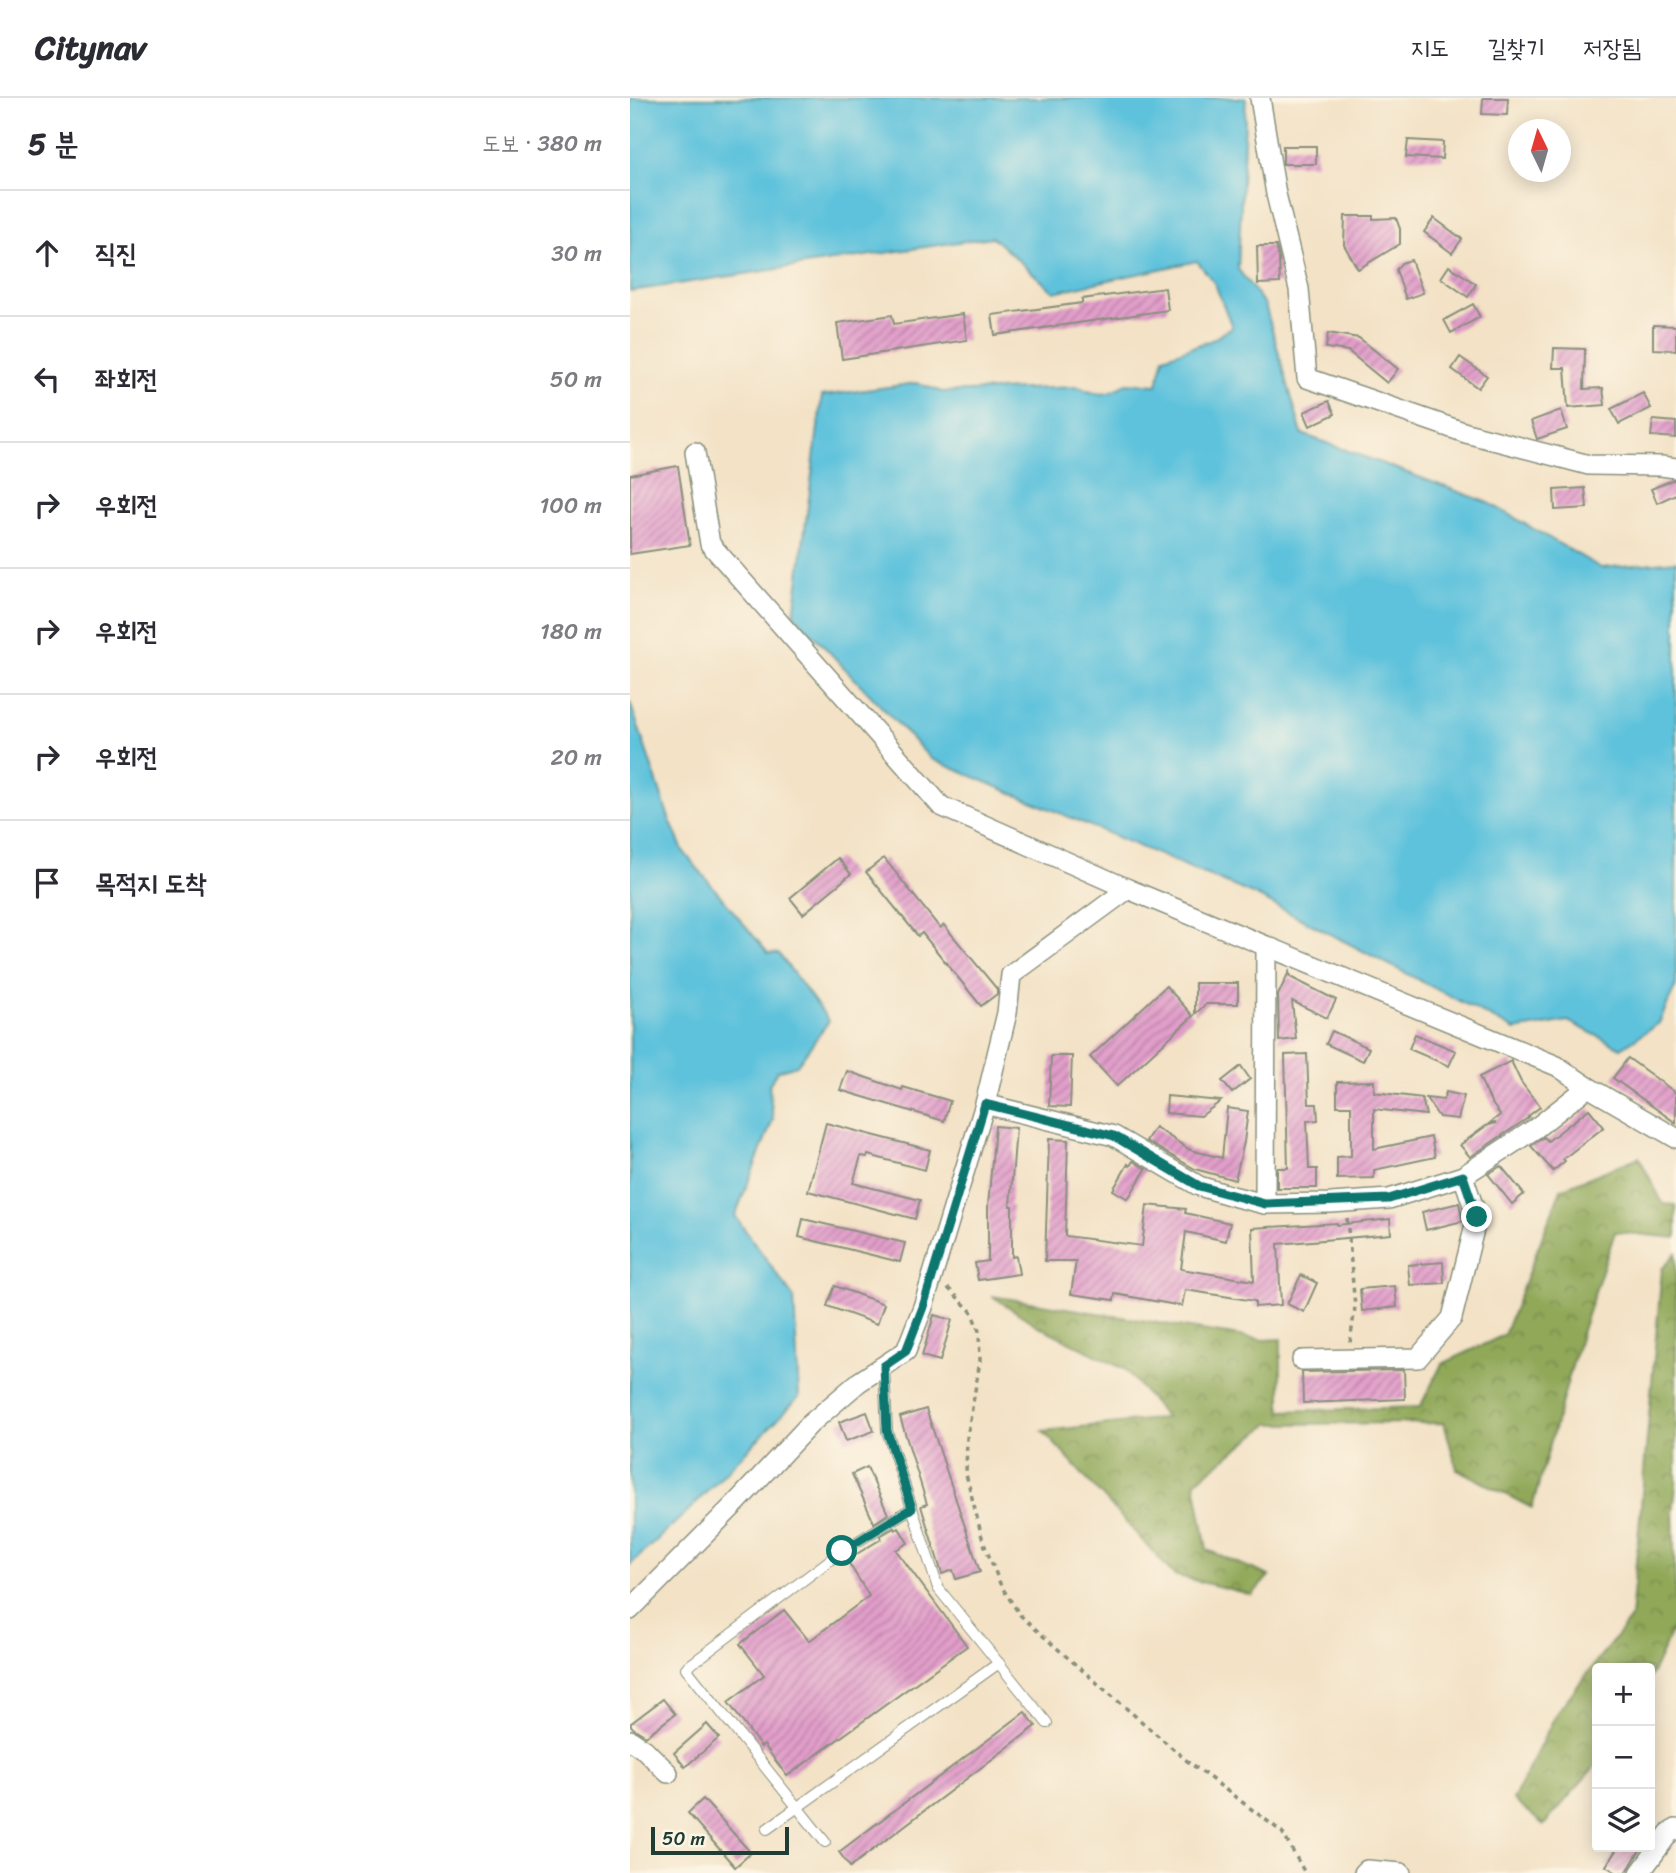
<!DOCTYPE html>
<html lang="ko">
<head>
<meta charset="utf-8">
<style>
  body { margin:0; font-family:Sriracha,"Poor Story",sans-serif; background:#f7f7f7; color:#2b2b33 }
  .controls { position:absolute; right:21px; bottom:21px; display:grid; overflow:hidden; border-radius:7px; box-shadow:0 4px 18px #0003 }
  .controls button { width:63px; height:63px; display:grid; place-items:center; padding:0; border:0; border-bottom:2px solid #e1e1e2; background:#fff; color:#2b2b33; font:35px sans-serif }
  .compass { position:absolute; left:878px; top:21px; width:63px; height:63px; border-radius:50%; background:#fff; box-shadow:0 4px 18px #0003; rotate:355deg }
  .scale { position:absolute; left:21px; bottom:18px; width:138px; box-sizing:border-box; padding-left:7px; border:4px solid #1f3d34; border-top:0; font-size:19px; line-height:24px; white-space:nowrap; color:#1f3d34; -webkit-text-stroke:5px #fcf5e5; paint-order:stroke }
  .stop { position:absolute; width:21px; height:21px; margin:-16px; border:5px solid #0f766e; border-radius:50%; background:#fff }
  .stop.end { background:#0f766e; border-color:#fff; box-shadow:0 2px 7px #0008 }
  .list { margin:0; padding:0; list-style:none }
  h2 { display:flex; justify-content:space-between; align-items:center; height:91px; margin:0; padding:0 28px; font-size:30px }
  h2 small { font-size:23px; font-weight:400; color:#7c7c81 }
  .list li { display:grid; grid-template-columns:46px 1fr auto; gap:21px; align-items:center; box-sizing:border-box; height:126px; padding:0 28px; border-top:2px solid #e1e1e2 }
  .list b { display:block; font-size:26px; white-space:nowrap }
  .list em { font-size:23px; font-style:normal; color:#7c7c81 }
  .icon { flex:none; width:38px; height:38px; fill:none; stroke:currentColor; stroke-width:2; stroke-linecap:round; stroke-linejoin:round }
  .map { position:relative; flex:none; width:1046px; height:1775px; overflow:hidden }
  header { display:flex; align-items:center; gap:42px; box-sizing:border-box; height:98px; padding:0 35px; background:#fff; border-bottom:2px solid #e1e1e2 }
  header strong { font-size:33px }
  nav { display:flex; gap:38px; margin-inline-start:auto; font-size:24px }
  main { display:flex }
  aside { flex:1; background:#fff }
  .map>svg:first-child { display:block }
  .forest { fill:url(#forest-crowns); stroke:#587246; stroke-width:2 }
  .water { fill:#5ec2dc; stroke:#3e8088; stroke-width:2 }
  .building { fill:url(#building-hatch) }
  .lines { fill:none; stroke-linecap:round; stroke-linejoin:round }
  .service-casing { stroke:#89907d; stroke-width:12 }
  .minor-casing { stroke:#89907d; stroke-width:22 }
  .path { stroke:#89907d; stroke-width:3.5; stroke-dasharray:5 5; stroke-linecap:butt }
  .service { stroke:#fff; stroke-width:10 }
  .minor { stroke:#fff; stroke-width:19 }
  .route { stroke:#0f766e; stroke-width:9 }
</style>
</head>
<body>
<header>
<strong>Citynav</strong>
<nav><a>지도</a><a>길찾기</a><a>저장됨</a></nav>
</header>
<main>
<aside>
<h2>5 분<small>도보 · 380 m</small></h2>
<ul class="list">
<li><svg class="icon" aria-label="ahead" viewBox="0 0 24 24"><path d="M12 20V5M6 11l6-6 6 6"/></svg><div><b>직진</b></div><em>30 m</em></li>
<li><svg class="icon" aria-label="left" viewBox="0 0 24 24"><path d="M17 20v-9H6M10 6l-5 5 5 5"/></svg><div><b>좌회전</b></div><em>50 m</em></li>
<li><svg class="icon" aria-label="right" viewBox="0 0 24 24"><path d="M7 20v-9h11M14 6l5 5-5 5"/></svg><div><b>우회전</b></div><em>100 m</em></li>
<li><svg class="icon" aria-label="right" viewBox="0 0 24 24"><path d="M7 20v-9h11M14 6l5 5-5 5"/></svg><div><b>우회전</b></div><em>180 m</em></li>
<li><svg class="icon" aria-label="right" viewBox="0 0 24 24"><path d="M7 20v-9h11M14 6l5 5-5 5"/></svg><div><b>우회전</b></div><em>20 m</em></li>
<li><svg class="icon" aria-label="arrive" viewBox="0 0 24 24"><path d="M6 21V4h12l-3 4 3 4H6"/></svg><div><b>목적지 도착</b></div></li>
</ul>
</aside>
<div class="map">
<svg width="1046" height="1775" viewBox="0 0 1046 1775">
  <defs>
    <pattern id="forest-crowns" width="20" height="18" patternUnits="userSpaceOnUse" patternTransform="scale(1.75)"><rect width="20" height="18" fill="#90a859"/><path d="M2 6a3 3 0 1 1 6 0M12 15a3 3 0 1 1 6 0" fill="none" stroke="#758a4a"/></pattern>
    <pattern id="building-hatch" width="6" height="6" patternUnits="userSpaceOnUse" patternTransform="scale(1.75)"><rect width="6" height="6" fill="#e29eca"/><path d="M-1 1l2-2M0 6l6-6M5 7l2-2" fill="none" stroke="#b782a5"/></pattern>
  </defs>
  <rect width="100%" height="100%" fill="#fcf5e5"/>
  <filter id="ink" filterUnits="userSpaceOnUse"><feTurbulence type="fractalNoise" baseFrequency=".0143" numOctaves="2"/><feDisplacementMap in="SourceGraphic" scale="14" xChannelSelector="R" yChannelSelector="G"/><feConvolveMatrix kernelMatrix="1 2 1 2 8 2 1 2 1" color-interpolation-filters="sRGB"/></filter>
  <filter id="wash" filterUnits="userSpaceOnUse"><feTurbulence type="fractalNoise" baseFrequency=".00686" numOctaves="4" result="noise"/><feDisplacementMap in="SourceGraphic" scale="28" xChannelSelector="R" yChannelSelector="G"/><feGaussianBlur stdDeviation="1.57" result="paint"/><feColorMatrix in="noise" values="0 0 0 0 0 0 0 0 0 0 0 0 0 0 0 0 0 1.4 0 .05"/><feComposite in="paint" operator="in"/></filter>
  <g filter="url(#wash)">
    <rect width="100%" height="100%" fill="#f3e2c6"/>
    <g class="forest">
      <polygon points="1009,1059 1033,1106 1046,1107 1046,1140 985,1134 953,1229 902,1410 827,1371 814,1325 639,1326 565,1384 577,1452 639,1478 622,1497 544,1477 413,1333 536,1320 496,1272 406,1227 362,1198 634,1242 651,1241 651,1313 790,1309 812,1266 874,1237 931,1091"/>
      <polygon points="1046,1155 1046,1386 1043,1414 1046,1523 1020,1580 1020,1570 967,1570 967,1666 914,1727 883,1702 927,1614 1001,1520 1032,1171"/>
    </g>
    <g class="water">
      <path d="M0,0H616L608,171L635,207L672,336L859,405L971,470L1046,463V887L1029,925L991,950L938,923L885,932L627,798L301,661L164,517L192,298L287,285L312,294L449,289C468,299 480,298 496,285L527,287L534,259L582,242L602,229L585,186L567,163L424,194L362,139L0,193Z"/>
      <polygon points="0,604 39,720 53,753 138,855 149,856 199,923 167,967 147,973 139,987 143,1021 105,1118 164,1200 169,1299 62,1409 0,1467"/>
    </g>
    <g id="blocks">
      <g class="building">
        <polygon points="853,0 878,0 877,17 852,16"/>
        <polygon points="778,42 813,44 812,61 776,59"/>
        <rect x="653" y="48" width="33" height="18"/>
        <polygon points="715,118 743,118 743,121 766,120 770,131 770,146 728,171 714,147"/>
        <polygon points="804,120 832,141 822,155 794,134"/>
        <polygon points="627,148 646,148 649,161 650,185 628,186"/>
        <polygon points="781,162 793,195 776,201 766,172 771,165"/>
        <polygon points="819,168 846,186 838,199 811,180"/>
        <polygon points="535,190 538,212 365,237 362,217 452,205 452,201"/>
        <polygon points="843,206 850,219 821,235 814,222"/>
        <polygon points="333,216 337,242 212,261 207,225 262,217 264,226"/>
        <polygon points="1023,227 1046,228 1046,252 1023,251"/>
        <polygon points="698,235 729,240 768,271 757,285 718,253 696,250"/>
        <polygon points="924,250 955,251 954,291 973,290 975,307 938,310 935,270 923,270"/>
        <polygon points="830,259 857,278 848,290 822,271"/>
        <polygon points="1013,295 1021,310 989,326 981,311"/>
        <polygon points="699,303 705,316 680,328 674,314"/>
        <polygon points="931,312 937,331 907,341 901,323"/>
        <polygon points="1023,322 1046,324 1046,340 1021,338"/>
        <polygon points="48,368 60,447 0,456 0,377"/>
        <polygon points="1042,382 1046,382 1046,396 1027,405 1021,391"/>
        <polygon points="955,390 957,410 925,412 924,392"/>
        <polygon points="208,760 221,776 173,816 160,800"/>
        <polygon points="254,760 310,830 314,827 367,891 367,896 351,908 292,835 288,838 236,774"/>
        <polygon points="659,874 660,879 706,902 697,920 662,903 666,941 649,943 648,897"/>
        <polygon points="565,885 608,885 608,906 576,906 565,916"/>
        <polygon points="536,888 563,918 487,988 460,959"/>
        <polygon points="702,933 739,950 733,963 696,946"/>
        <polygon points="785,936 826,953 819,968 779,951"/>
        <polygon points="677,956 679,1006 687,1006 688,1022 677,1023 679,1071 687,1071 687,1090 647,1090 647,1070 658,1070 655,957"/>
        <polygon points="421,958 442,958 440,1009 419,1008"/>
        <polygon points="998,960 1046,995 1046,1025 983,980"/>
        <polygon points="881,963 891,984 910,1009 897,1019 900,1018 898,1020 840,1059 830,1047 856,1028 866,1025 860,1025 870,1017 861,1004 849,979"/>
        <polygon points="611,968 620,981 602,995 592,983"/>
        <polygon points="217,973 272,992 273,989 320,1003 314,1023 210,992"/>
        <polygon points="744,983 744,994 792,1000 796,1017 744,1011 744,1051 801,1039 805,1059 744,1072 744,1080 707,1081 707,1059 721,1058 721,1008 707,1008 707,984"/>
        <polygon points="816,994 834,998 828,1021 809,1019 796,1000 813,1002"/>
        <polygon points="537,998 591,1003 571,1018 536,1015"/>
        <polygon points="597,1010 618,1013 614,1044 605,1082 565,1071 516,1043 525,1029 560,1052 592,1060"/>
        <polygon points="959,1011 974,1029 933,1061 935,1063 923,1073 901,1048 914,1039 918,1043"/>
        <polygon points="196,1025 300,1052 295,1072 238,1057 237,1059 231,1058 223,1085 290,1102 285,1121 178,1093"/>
        <polygon points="365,1028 386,1030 380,1108 382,1108 382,1159 386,1158 389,1176 348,1182 345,1165 358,1163 358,1108"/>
        <polygon points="419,1041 438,1042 435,1138 512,1148 517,1107 556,1111 555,1115 600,1125 596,1143 556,1134 551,1171 624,1183 622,1130 707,1125 707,1127 760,1121 761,1136 648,1146 651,1207 625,1209 625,1203 555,1192 552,1208 485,1196 484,1202 441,1196 446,1163 415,1163"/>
        <polygon points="503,1063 516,1071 498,1101 483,1092 498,1066 500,1068"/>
        <polygon points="871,1068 894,1096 882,1106 858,1076"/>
        <polygon points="829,1105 833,1123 796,1132 792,1114"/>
        <polygon points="173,1121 275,1145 270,1164 169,1139"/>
        <polygon points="813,1164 814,1185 780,1187 778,1167"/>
        <polygon points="671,1177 687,1185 674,1214 657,1206"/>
        <polygon points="205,1188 254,1206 247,1226 197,1208"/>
        <polygon points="765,1188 767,1209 732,1213 730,1191"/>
        <polygon points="304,1217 322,1222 310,1263 292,1258"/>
        <polygon points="774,1272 775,1301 673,1305 672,1274"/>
        <polygon points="296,1311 350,1474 326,1481 323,1472 312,1476 291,1408 297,1406 270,1319"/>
        <polygon points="237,1314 244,1333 216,1343 209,1324"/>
        <polygon points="237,1369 258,1416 244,1425 222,1376"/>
        <polygon points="264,1430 265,1432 269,1430 278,1445 266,1452 337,1548 157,1678 134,1647 131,1649 98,1604 134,1577 110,1546 154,1512 179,1543 239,1498 217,1462 251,1441 250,1438"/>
        <polygon points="33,1601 45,1616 16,1638 3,1630 0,1626"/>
        <polygon points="395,1614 406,1628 220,1769 209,1754"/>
        <polygon points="77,1626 89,1640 55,1669 44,1655"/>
        <polygon points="73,1701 121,1755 105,1769 58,1715"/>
        <polygon points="988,1749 1012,1749 996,1775 987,1775 976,1768"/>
      </g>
    </g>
  </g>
  <g filter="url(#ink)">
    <use href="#blocks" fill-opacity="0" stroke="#89907d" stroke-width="2"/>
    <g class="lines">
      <defs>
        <g id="service">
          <polyline points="254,1268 257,1333 308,1490 417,1625"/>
          <polyline points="137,1731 369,1565"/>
          <polyline points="195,1744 56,1570 212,1453 282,1410"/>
        </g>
        <g id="minor">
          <polyline points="630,0 646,96 669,191 677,280 836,335 959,367 1031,368 1046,370"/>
          <polyline points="65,354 80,446 311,708 498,791 927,968 958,989 1046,1040"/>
          <polyline points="355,1006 377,915 381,877 498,791"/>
          <polyline points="635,1106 636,848"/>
          <polyline points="672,1262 788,1260 822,1220 847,1119 833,1078"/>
          <polyline points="0,1512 107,1404 180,1326 229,1284 276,1253 293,1209 355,1006 484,1038 569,1088 606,1099 635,1106 701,1105 759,1101 833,1078 906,1030 958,989"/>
          <polyline points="0,1642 15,1652 38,1675"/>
          <polyline points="734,1775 737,1772 771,1775"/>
          <polyline points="1010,1775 1039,1735 1046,1731"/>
        </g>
      </defs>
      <use href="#service" class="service-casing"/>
      <use href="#minor" class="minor-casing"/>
      <g class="path">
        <polyline points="717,1120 725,1209 720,1245"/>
        <polyline points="318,1190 341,1213 349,1233 350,1263 337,1340 336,1376 353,1443 371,1488 390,1517 422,1546 556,1662 652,1734 675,1775"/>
      </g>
      <use href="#service" class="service"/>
      <use href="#minor" class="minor"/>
    </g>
  </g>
  <g class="lines" filter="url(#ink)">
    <polyline class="route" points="212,1453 282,1410 257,1333 254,1268 276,1253 293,1209 355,1006 484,1038 569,1088 635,1106 759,1101 833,1078 847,1119"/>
  </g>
</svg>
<div class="controls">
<button>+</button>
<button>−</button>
<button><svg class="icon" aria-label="layers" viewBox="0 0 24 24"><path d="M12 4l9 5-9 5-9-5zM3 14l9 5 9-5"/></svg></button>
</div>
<svg class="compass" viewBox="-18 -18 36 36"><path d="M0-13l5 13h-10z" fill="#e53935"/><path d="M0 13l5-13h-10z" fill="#7c7c81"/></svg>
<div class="scale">50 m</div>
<div class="stop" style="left:212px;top:1453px"></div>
<div class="stop end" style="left:847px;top:1119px"></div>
</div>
</main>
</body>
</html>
